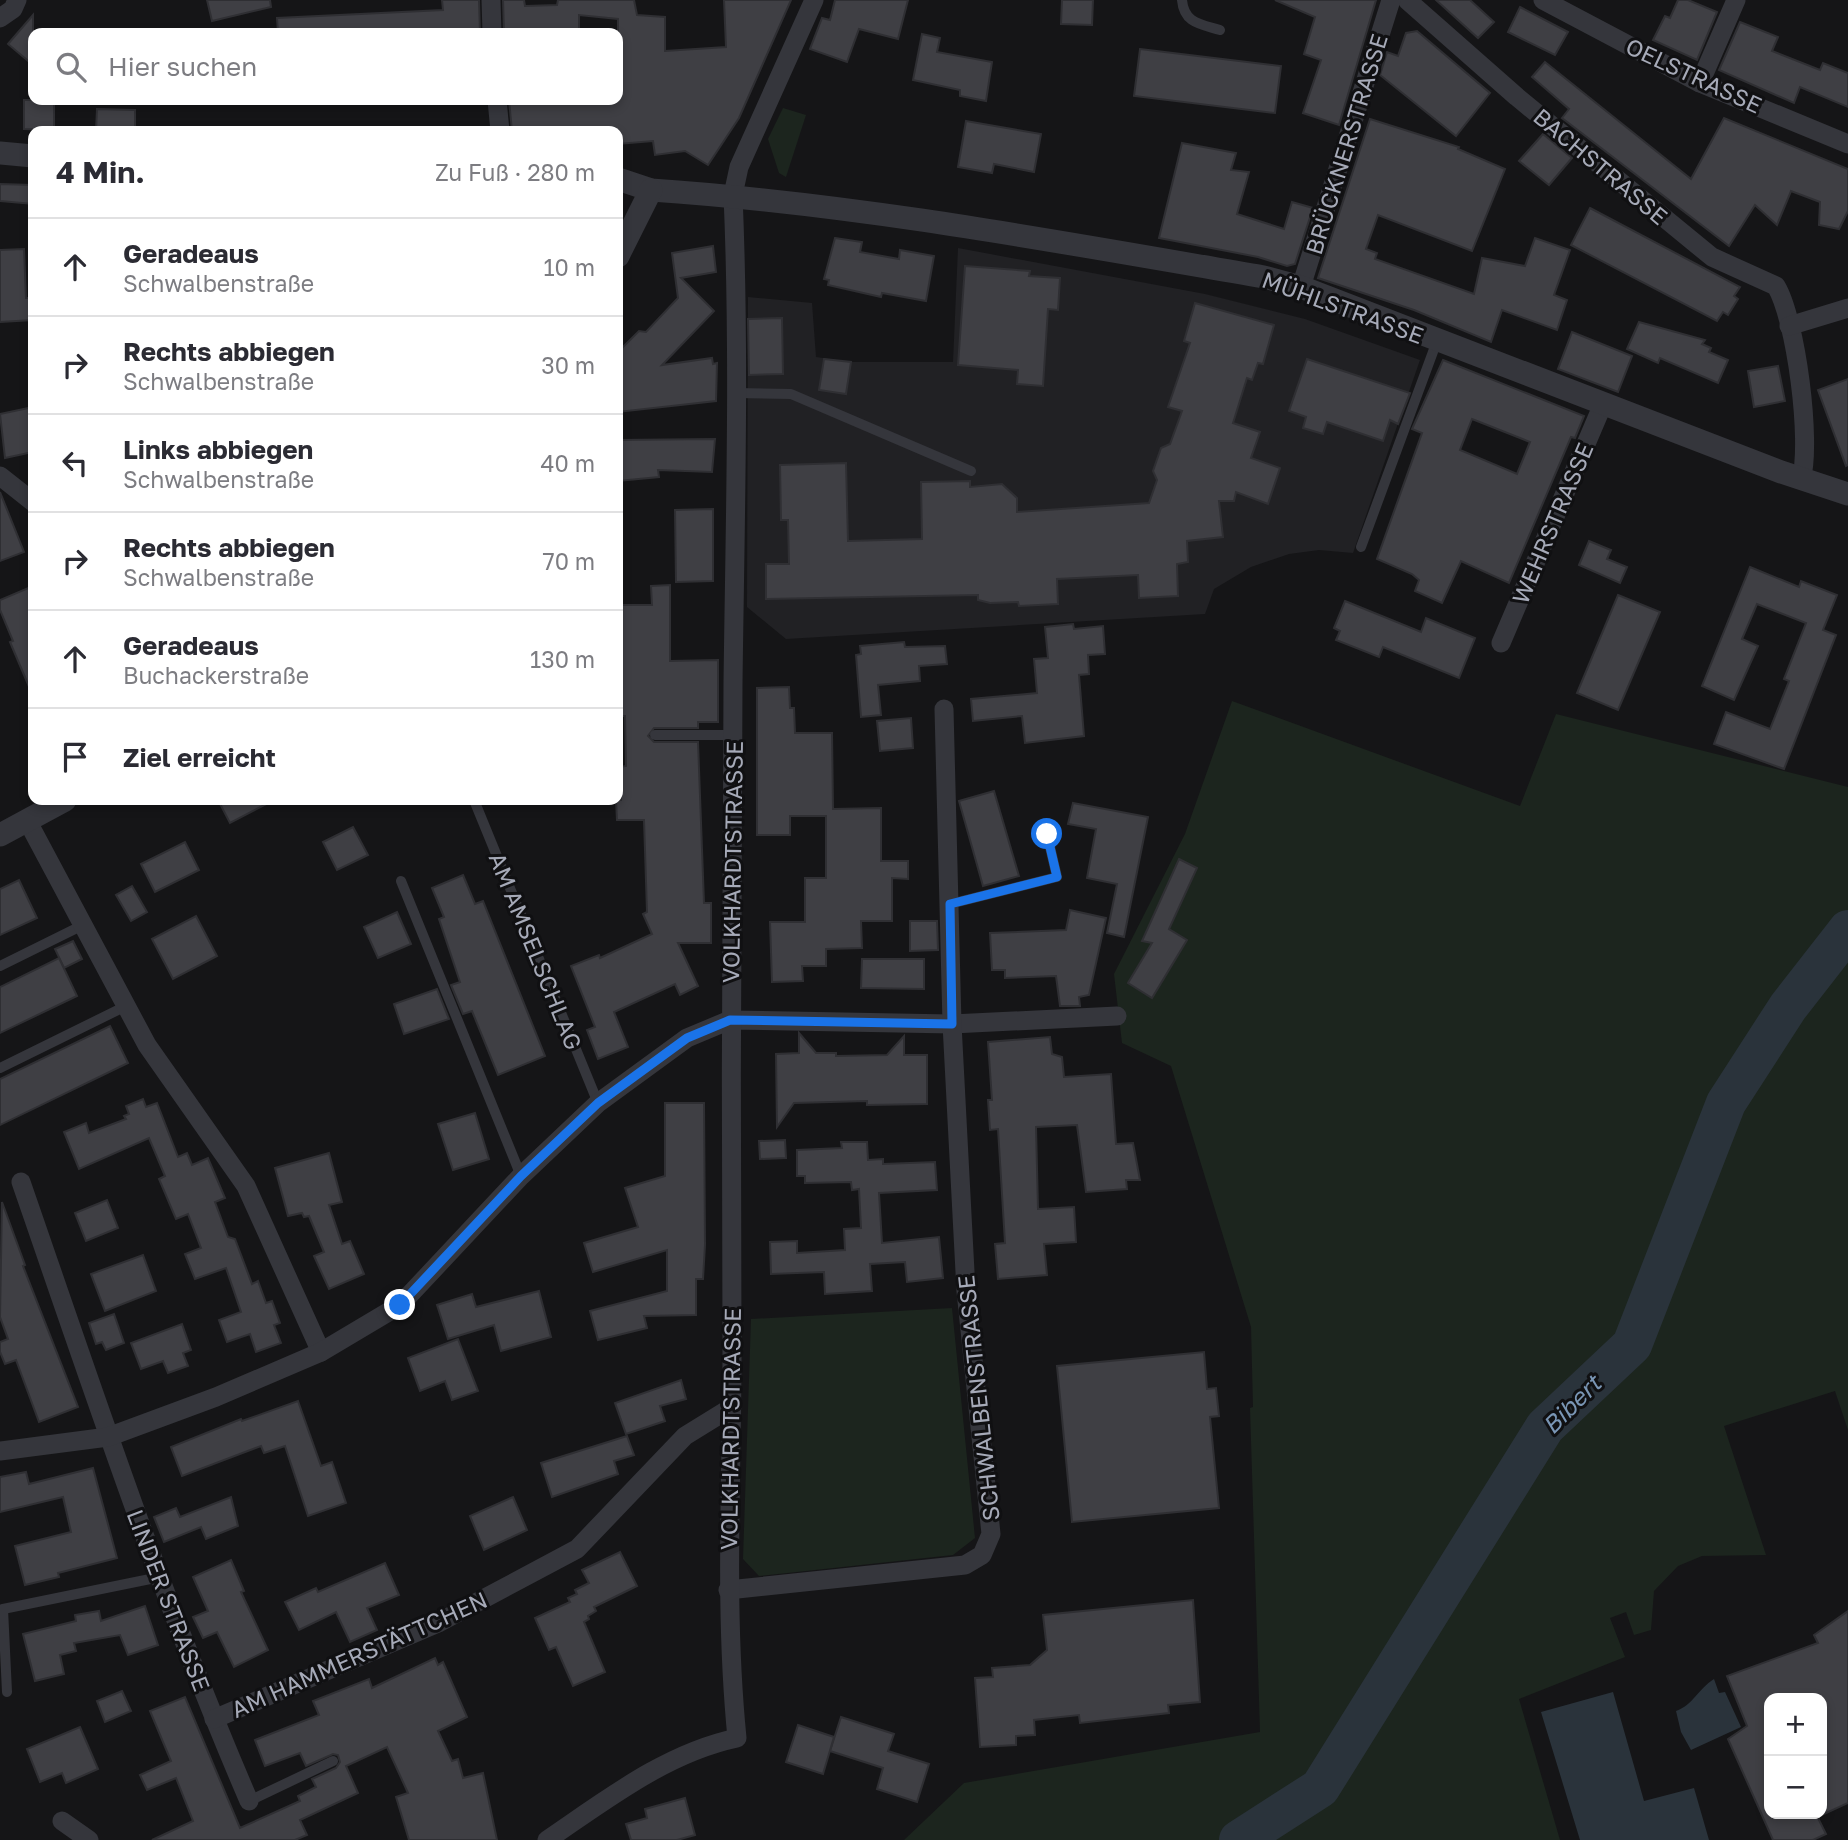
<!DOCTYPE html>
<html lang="de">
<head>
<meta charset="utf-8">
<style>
  body { margin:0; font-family:"Golos Text",sans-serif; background:#f7f7f7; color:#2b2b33 }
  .controls { position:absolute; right:21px; bottom:21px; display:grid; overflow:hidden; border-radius:14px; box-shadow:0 4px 10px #0003 }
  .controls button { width:63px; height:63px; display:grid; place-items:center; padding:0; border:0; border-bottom:2px solid #e1e1e2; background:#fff; color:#2b2b33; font:35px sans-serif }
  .stop { position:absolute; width:21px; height:21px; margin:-16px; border:5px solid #1a73e8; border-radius:50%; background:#fff }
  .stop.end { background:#1a73e8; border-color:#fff; box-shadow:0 2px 7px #0008 }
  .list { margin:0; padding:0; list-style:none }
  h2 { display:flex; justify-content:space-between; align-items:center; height:91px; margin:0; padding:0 28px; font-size:30px }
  h2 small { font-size:23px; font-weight:400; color:#7c7c81 }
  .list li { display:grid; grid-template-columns:46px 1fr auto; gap:21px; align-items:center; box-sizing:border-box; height:98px; padding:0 28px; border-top:2px solid #e1e1e2 }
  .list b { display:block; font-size:26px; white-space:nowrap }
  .list p { margin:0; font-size:23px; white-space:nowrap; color:#7c7c81 }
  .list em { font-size:23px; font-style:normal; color:#7c7c81 }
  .icon { flex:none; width:38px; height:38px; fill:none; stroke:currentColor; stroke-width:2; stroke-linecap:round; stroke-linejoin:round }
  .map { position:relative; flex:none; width:1848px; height:1840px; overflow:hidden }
  .search { position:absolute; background:#fff; box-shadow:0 4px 10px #0003; left:28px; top:28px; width:595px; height:77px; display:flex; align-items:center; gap:18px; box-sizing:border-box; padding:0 24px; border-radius:14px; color:#7c7c81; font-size:26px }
  .panel { position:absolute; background:#fff; box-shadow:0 4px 10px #0003; left:28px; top:126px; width:595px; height:679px; border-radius:14px }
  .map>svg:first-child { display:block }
  .built { fill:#212124 }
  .green { fill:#1c251e }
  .water { fill:#2a333b }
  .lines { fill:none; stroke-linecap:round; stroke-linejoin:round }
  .river { stroke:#2a333b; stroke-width:40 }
  .building { fill:#3f3f44; stroke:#2f2f33; stroke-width:2; fill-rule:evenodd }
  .service { stroke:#35363c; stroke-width:10 }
  .minor { stroke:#35363c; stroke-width:19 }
  .tertiary { stroke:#35363c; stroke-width:23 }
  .route { stroke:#1a73e8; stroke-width:9 }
  .labels { text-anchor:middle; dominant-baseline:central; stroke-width:6; stroke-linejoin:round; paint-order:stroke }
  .street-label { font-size:23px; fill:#a6aab8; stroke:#101012 }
  .water-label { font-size:24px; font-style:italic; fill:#7a96b5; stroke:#101012 }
</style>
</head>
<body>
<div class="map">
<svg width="1848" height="1840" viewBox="0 0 1848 1840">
  <rect width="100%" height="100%" fill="#151517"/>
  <polygon class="built" points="958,248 1205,294 1305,319 1420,360 1353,553 1319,550 1289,554 1251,567 1214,589 1205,614 786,639 747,607 748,297 812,303 816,357 851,362 953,362"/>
  <g class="green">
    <polygon points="783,108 806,115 786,177 779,173 768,139"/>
    <polygon points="1232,701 1520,806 1556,714 1848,787 1848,1430 1835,1391 1724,1426 1766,1555 1702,1556 1678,1566 1654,1591 1651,1630 1634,1635 1626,1612 1610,1618 1625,1657 1519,1699 1560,1840 904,1840 964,1783 1260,1732 1250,1408 1253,1407 1251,1327 1171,1066 1122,1043 1114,974 1185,834"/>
    <polygon points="952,1308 975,1538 953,1555 759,1576 743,1559 751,1319"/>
  </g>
  <g class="water">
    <path d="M1714,1679L1719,1693L1725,1692L1741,1727L1691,1750L1681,1732L1676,1711C1693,1705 1698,1689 1714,1679Z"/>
    <polygon points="1613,1692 1644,1801 1694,1788 1709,1840 1580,1840 1541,1712"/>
  </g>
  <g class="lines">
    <polyline class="river" points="1239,1840 1320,1788 1545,1427 1632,1345 1726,1103 1788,1007 1848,930"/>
  </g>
  <g class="building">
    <polygon points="207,0 270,0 271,7 212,21"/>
    <polygon points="442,0 479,0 480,33 278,33 277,18 443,10"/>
    <polygon points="503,0 524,0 525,6 557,5 558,0 634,0 637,15 665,17 665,51 726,47 724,0 791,0 739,118 708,165 685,151 655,155 653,141 618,144 618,131 512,131 509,100 560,100 560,104 618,100 618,19 579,15 579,33 504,33"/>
    <polygon points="835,0 908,0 898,39 859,29 847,62 810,49 822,18 830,20"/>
    <polygon points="1062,0 1093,0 1092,25 1061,24"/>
    <polygon points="1275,0 1376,0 1339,125 1303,113 1321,60 1304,54 1315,17"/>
    <polygon points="1436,0 1470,0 1494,22 1478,38"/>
    <polygon points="1678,0 1688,0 1717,12 1697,60 1653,40 1665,16 1670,18"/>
    <polygon points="1520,7 1568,32 1555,55 1508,32"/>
    <polygon points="33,15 33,65 8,44"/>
    <polygon points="1740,22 1778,37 1772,51 1820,70 1823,63 1848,73 1848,107 1800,87 1794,103 1719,70"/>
    <polygon points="1417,31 1490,93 1456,136 1380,75 1387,52 1398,56 1406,33"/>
    <polygon points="922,34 940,38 937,52 992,62 986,101 960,96 960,90 913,80"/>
    <polygon points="1140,49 1281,66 1275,113 1134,96"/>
    <polygon points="1545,62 1691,179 1724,118 1848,169 1848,211 1839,229 1819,225 1820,202 1791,191 1777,225 1755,205 1729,246 1562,118 1569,109 1532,77"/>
    <polygon points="24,100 54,100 54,130 24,129"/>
    <polygon points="97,109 135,110 135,131 96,131"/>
    <polygon points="1370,119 1459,147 1458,149 1505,169 1472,251 1378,215 1366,249 1377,253 1375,259 1474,294 1482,258 1525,266 1535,238 1570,250 1554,295 1567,300 1557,330 1502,310 1491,342 1414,310 1318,278"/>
    <polygon points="966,121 1041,134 1034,172 994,164 992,173 958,167"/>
    <polygon points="1543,134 1572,158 1549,185 1519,161"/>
    <polygon points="1182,143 1236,153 1231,170 1249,172 1237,214 1284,229 1292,202 1313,208 1295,264 1287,266 1258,257 1159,238"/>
    <polygon points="0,184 33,185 33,204 0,201"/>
    <polygon points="1590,208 1740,287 1734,296 1738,299 1728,315 1723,312 1717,321 1571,245"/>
    <polygon points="835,238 862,242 860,252 899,259 900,250 934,256 926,301 882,293 881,297 828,285 829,280 824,279"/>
    <polygon points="713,246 716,272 681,278 714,311 662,365 712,358 713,364 717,363 716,401 618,412 618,352 639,331 646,332 678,298 672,253"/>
    <polygon points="24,249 26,298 33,298 33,320 0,322 0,250"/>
    <polygon points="965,266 1030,271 1029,276 1060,278 1058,310 1048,309 1043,386 1017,384 1018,370 958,365"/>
    <polygon points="1195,303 1274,325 1263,364 1258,363 1252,380 1247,378 1233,423 1260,432 1251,458 1280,468 1268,504 1236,492 1234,501 1219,501 1223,537 1187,541 1188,562 1177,564 1178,596 1139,598 1138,575 1057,579 1058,604 1019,606 1018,602 990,603 978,600 978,595 766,599 766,564 789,564 788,520 781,520 780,465 846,463 848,541 922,539 921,482 970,481 970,487 1002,484 1017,498 1017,512 1149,503 1157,480 1153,471 1161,448 1170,444 1182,411 1168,407 1190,343 1184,341"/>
    <polygon points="782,318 783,374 749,375 748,319"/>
    <polygon points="1639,322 1705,340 1702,344 1711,348 1709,352 1728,360 1718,383 1660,358 1658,363 1627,349"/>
    <polygon points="1572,332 1632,356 1618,392 1558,369"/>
    <polygon points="824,359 851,362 846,394 819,390"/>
    <polygon points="1307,359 1410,393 1398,424 1390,420 1383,441 1327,422 1323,434 1303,428 1306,417 1289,411"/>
    <path d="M1443,360L1584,416L1575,438L1571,437L1509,583L1461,561L1442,603L1415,591L1419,580L1412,574L1377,559L1422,433L1412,429ZM1472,419L1530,442L1517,474L1460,450Z"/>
    <polygon points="1778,366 1785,401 1754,407 1748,371"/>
    <polygon points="1848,379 1848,465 1846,466 1818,390"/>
    <polygon points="33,407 33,452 5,458 0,414"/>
    <polygon points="715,439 712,472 658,470 659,477 618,481 618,440"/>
    <polygon points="0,492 24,552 0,561"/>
    <polygon points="713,509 713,581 676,582 675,510"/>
    <polygon points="1589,541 1611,550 1607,559 1627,567 1620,583 1579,565"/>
    <polygon points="1750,567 1799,587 1801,581 1837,595 1823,630 1836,635 1784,769 1714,744 1726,712 1770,729 1789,681 1784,679 1806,623 1757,604 1742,639 1758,646 1734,700 1702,686"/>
    <polygon points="670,585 670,661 718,660 718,722 698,722 698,728 654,728 648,736 654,742 698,742 704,903 711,903 711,943 678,943 698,986 680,995 675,984 614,1012 628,1047 598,1059 587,1030 595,1027 571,966 599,955 600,958 652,934 643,914 647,912 644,820 617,820 616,800 621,800 620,767 626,766 625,716 618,716 619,605 652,605 651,586"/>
    <polygon points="33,586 33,696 10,642 13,641 0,610 0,600"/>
    <polygon points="1618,595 1660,612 1618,710 1577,693"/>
    <polygon points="1345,601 1421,632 1426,618 1475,638 1459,678 1383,647 1379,657 1336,640 1340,631 1334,628"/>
    <polygon points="1073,624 1074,629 1103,626 1105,654 1088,655 1089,674 1079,675 1084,736 1025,743 1022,716 973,721 971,699 1037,693 1034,659 1048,658 1045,627"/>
    <polygon points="904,642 905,647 945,646 947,664 919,666 920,681 878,685 881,715 861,717 856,655 861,654 860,646"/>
    <polygon points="789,687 790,708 794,708 795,733 832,733 833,809 881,808 881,861 908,861 908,879 892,878 892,921 861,921 862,948 826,949 826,966 802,966 803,981 772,982 770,922 805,922 805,878 826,878 826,816 790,816 790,835 757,835 757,688"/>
    <polygon points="911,718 913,748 880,751 877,721"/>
    <polygon points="994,791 1019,876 983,886 959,801"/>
    <polygon points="218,800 274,800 230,823"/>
    <polygon points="1073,803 1148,817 1124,937 1107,933 1117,884 1087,878 1096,829 1068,824"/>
    <polygon points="353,827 368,855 337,870 323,842"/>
    <polygon points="185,842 199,870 155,892 141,864"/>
    <polygon points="1179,859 1197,868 1169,929 1187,940 1152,998 1128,983 1152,943 1142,941"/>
    <polygon points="463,875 475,904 483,901 545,1056 498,1075 472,1011 463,1014 451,985 460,982 439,919 444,917 432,888"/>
    <polygon points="19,880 37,918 0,935 0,889"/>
    <polygon points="132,886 147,912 131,921 116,895"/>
    <polygon points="1070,910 1106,918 1089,995 1079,997 1080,1006 1060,1006 1056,976 1005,978 1005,970 992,970 990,933 1066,930"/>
    <polygon points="397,912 411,944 378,958 364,927"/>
    <polygon points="196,916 217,956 173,979 152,939"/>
    <polygon points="910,921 937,921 938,950 910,951"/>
    <polygon points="73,941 82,959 64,968 55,949"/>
    <polygon points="59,958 77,996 0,1033 0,987"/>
    <polygon points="862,959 924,959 924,989 861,988"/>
    <polygon points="437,989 449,1019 404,1034 394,1004"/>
    <polygon points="110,1026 128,1063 0,1125 0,1079"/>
    <polygon points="799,1033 816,1053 836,1053 836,1056 887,1055 904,1036 904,1055 927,1055 927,1104 867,1105 867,1101 794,1103 777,1127 776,1054 799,1053"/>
    <polygon points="1050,1037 1052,1054 1062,1057 1064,1077 1111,1074 1116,1144 1133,1143 1140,1180 1126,1180 1127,1189 1086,1192 1077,1125 1036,1127 1038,1209 1074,1207 1076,1242 1044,1244 1047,1275 998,1279 995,1244 1005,1243 998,1129 990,1130 988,1100 992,1100 988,1042"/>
    <polygon points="143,1099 146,1107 157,1103 178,1157 187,1153 192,1165 208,1158 225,1198 215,1202 228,1237 235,1239 252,1284 258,1281 266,1303 272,1301 280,1323 274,1325 281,1343 256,1352 250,1334 227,1342 219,1320 241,1312 226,1268 195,1279 185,1254 201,1248 188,1214 176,1219 159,1179 165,1176 149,1138 79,1169 64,1132 86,1123 89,1133 126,1119 124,1116 129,1114 126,1106"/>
    <polygon points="665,1103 704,1103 705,1245 703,1279 696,1279 696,1315 644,1316 647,1328 598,1340 590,1311 667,1291 667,1250 593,1272 584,1243 638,1227 625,1188 665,1176"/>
    <polygon points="475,1113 489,1159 453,1170 438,1124"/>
    <polygon points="785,1140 786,1158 760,1159 759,1141"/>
    <polygon points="841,1142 867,1142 868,1160 883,1159 883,1164 935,1162 937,1190 879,1193 882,1243 939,1237 943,1278 907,1282 905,1262 870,1264 872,1291 825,1294 824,1272 771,1274 770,1242 797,1241 797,1253 845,1250 844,1229 861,1228 859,1189 852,1190 851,1182 805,1183 805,1176 797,1176 797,1150 842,1148"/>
    <polygon points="329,1153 342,1202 329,1205 342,1244 350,1241 364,1274 329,1289 314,1256 324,1252 309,1216 304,1217 302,1213 288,1216 275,1168"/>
    <polygon points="107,1200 118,1228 86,1241 75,1213"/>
    <polygon points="2,1202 25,1265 23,1266 78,1407 39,1422 16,1360 5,1364 0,1352 0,1342 8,1339 0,1317"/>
    <polygon points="143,1255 156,1291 105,1311 91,1274"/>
    <polygon points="539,1291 551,1337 501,1351 494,1325 448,1339 437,1305 472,1294 476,1307"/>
    <polygon points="114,1314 124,1343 106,1350 102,1342 96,1344 89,1323"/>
    <polygon points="182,1324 191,1350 183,1353 188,1366 168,1373 163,1361 141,1369 131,1343"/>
    <polygon points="458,1339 478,1391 452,1400 445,1381 420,1391 408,1358"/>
    <polygon points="1204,1352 1207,1389 1216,1388 1219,1416 1210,1417 1219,1508 1072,1522 1057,1366"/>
    <polygon points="681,1380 686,1399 660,1406 665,1421 626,1434 615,1403"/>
    <polygon points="298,1401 321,1466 332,1462 346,1503 308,1516 285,1446 264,1453 261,1446 182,1476 171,1447 241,1419 242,1421"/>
    <polygon points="627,1436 634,1455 614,1461 618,1474 552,1497 541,1463"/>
    <polygon points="93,1468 117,1558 58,1573 59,1577 25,1585 15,1546 71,1532 63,1497 0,1512 0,1477 26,1472 29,1484"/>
    <polygon points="231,1497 238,1526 206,1539 201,1527 164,1542 154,1517 176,1508 180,1517"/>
    <polygon points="513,1497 527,1530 484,1550 470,1516"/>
    <polygon points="620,1552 637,1586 594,1607 596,1611 588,1616 589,1619 584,1622 605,1672 573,1686 556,1647 549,1650 535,1618 570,1602 568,1598 577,1594 575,1590 589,1583 582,1570"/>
    <polygon points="231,1560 244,1591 241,1592 268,1650 234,1667 217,1632 203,1638 193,1617 208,1611 193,1577"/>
    <polygon points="385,1563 399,1595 367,1608 377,1630 350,1642 336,1612 299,1630 285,1602 316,1588 318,1592"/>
    <polygon points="1193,1600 1200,1702 1168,1705 1169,1713 1080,1723 1079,1715 1034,1720 1035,1735 1016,1736 1016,1745 980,1747 975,1678 993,1677 992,1668 1030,1665 1047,1650 1043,1615"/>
    <polygon points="145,1606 158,1645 128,1655 120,1635 74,1643 76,1651 60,1655 64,1674 35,1681 23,1634 76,1621 75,1615 99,1611 101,1621"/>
    <polygon points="1848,1611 1848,1803 1822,1815 1822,1698 1769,1698 1769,1814 1816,1814 1826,1834 1813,1840 1773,1840 1728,1739 1747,1726 1727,1676 1818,1643 1814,1635"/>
    <polygon points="435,1658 438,1665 443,1662 467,1717 438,1731 452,1761 458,1759 463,1778 483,1773 497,1840 409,1840 396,1797 408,1793 387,1747 346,1766 358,1793 300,1820 307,1835 295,1840 152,1840 193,1821 176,1778 147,1790 140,1775 171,1761 150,1711 185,1697 240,1828 300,1801 298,1796 316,1787 312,1779 336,1768 340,1762 338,1755 333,1754 306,1766 300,1753 265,1766 255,1740 319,1715 313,1701 369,1679 372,1688"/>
    <polygon points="122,1691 131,1711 105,1722 97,1701"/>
    <polygon points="841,1717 894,1734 888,1751 929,1764 917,1802 877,1789 883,1768 830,1751"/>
    <polygon points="798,1725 834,1737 823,1774 786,1762"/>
    <polygon points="80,1727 98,1769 66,1783 62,1773 40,1782 27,1749"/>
    <polygon points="685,1798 695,1835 677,1840 631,1840 626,1824 647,1818 645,1809"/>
  </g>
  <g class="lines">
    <g class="service">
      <path d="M1182,0C1184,23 1200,24 1220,30"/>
      <polyline points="736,393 791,394 971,471"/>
      <polyline points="1361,547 1437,341"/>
      <polyline points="655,735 733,735"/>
      <polyline points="474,800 598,1103"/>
      <polyline points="401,881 521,1176"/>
      <polyline points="950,904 1057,877 1047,834"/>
      <polyline points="0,966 83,925"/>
      <polyline points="0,1068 126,1006"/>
      <polyline points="7,1692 3,1609 160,1577"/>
      <polyline points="249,1801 333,1761"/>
    </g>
    <g class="minor">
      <polyline points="491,0 492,33"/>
      <path d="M1407,0L1517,97L1712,257L1776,286C1796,319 1812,443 1801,480"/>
      <polyline points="1543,0 1700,83 1848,144"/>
      <polyline points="0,18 13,9 17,0"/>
      <polyline points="1700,83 1736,0"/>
      <polyline points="497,100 500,131"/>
      <polyline points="1301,287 1391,0"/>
      <polyline points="1789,326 1848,308"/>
      <polyline points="0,476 33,502"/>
      <polyline points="1501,643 1603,404"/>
      <polyline points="28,822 147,1045 246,1186 321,1352"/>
      <path d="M21,1182C93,1390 162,1599 249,1801"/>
      <polyline points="0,1451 108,1437 216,1397 321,1352 400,1305 521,1176 598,1103 687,1038 730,1020 952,1024 1117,1016"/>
      <polyline points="728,1590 965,1565 982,1555 991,1534 966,1291 952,1024 944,709"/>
      <polyline points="214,1719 438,1623 577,1549 685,1436 732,1407"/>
      <polyline points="62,1821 89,1840"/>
      <path d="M547,1840C606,1800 666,1753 737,1738C724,1607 732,1480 732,1350C731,1128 731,906 733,684C735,521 740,358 733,195L739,167L814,0"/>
    </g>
    <g class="tertiary">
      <polyline points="0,153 33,156"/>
      <path d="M618,179L651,190C858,204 1060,242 1264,277L1301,287L1781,472L1848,494"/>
      <polyline points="618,256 651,190"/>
      <polyline points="0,835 65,800"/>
    </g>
  </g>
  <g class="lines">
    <polyline class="route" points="400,1305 521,1176 598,1103 687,1038 730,1020 952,1024 950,904 1057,877 1047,834"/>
  </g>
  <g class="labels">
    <g class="street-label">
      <text transform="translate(1694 75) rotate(25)">OELSTRASSE</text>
      <text transform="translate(1346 144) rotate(-73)">BRÜCKNERSTRASSE</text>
      <text transform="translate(1601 166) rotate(40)">BACHSTRASSE</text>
      <text transform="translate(1343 307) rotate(20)">MÜHLSTRASSE</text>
      <text transform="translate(1552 523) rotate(-67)">WEHRSTRASSE</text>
      <text transform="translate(732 862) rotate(-89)">VOLKHARDTSTRASSE</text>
      <text transform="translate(536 951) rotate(68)">AM AMSELSCHLAG</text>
      <text transform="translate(978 1398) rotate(-96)">SCHWALBENSTRASSE</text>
      <text transform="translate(730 1429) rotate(-89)">VOLKHARDTSTRASSE</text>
      <text transform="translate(169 1600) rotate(69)">LINDER STRASSE</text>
      <text transform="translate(359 1654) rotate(-24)">AM HAMMERSTÄTTCHEN</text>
    </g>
    <g class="water-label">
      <text transform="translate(1571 1404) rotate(-45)">Bibert</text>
    </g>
  </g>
</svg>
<div class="controls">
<button>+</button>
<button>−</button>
</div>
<div class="stop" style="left:1047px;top:834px"></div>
<div class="stop end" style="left:400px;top:1305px"></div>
<div class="search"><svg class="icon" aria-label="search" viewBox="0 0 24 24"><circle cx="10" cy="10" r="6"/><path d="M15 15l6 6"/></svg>Hier suchen</div>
<section class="panel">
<h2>4 Min.<small>Zu Fuß · 280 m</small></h2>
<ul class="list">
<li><svg class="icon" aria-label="ahead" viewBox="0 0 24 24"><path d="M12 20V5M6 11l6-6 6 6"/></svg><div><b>Geradeaus</b><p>Schwalbenstraße</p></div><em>10 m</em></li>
<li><svg class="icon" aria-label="right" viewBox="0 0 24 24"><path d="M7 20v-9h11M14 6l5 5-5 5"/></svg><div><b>Rechts abbiegen</b><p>Schwalbenstraße</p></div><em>30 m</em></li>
<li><svg class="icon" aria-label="left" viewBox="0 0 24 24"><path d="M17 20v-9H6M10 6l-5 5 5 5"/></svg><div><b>Links abbiegen</b><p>Schwalbenstraße</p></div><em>40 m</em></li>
<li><svg class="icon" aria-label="right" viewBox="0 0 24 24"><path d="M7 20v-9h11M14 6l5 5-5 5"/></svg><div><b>Rechts abbiegen</b><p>Schwalbenstraße</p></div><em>70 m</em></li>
<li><svg class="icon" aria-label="ahead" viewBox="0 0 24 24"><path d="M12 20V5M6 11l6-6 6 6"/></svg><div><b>Geradeaus</b><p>Buchackerstraße</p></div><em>130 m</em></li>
<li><svg class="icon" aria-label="arrive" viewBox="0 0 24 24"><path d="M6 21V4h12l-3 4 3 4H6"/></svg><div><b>Ziel erreicht</b></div></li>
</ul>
</section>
</div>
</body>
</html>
